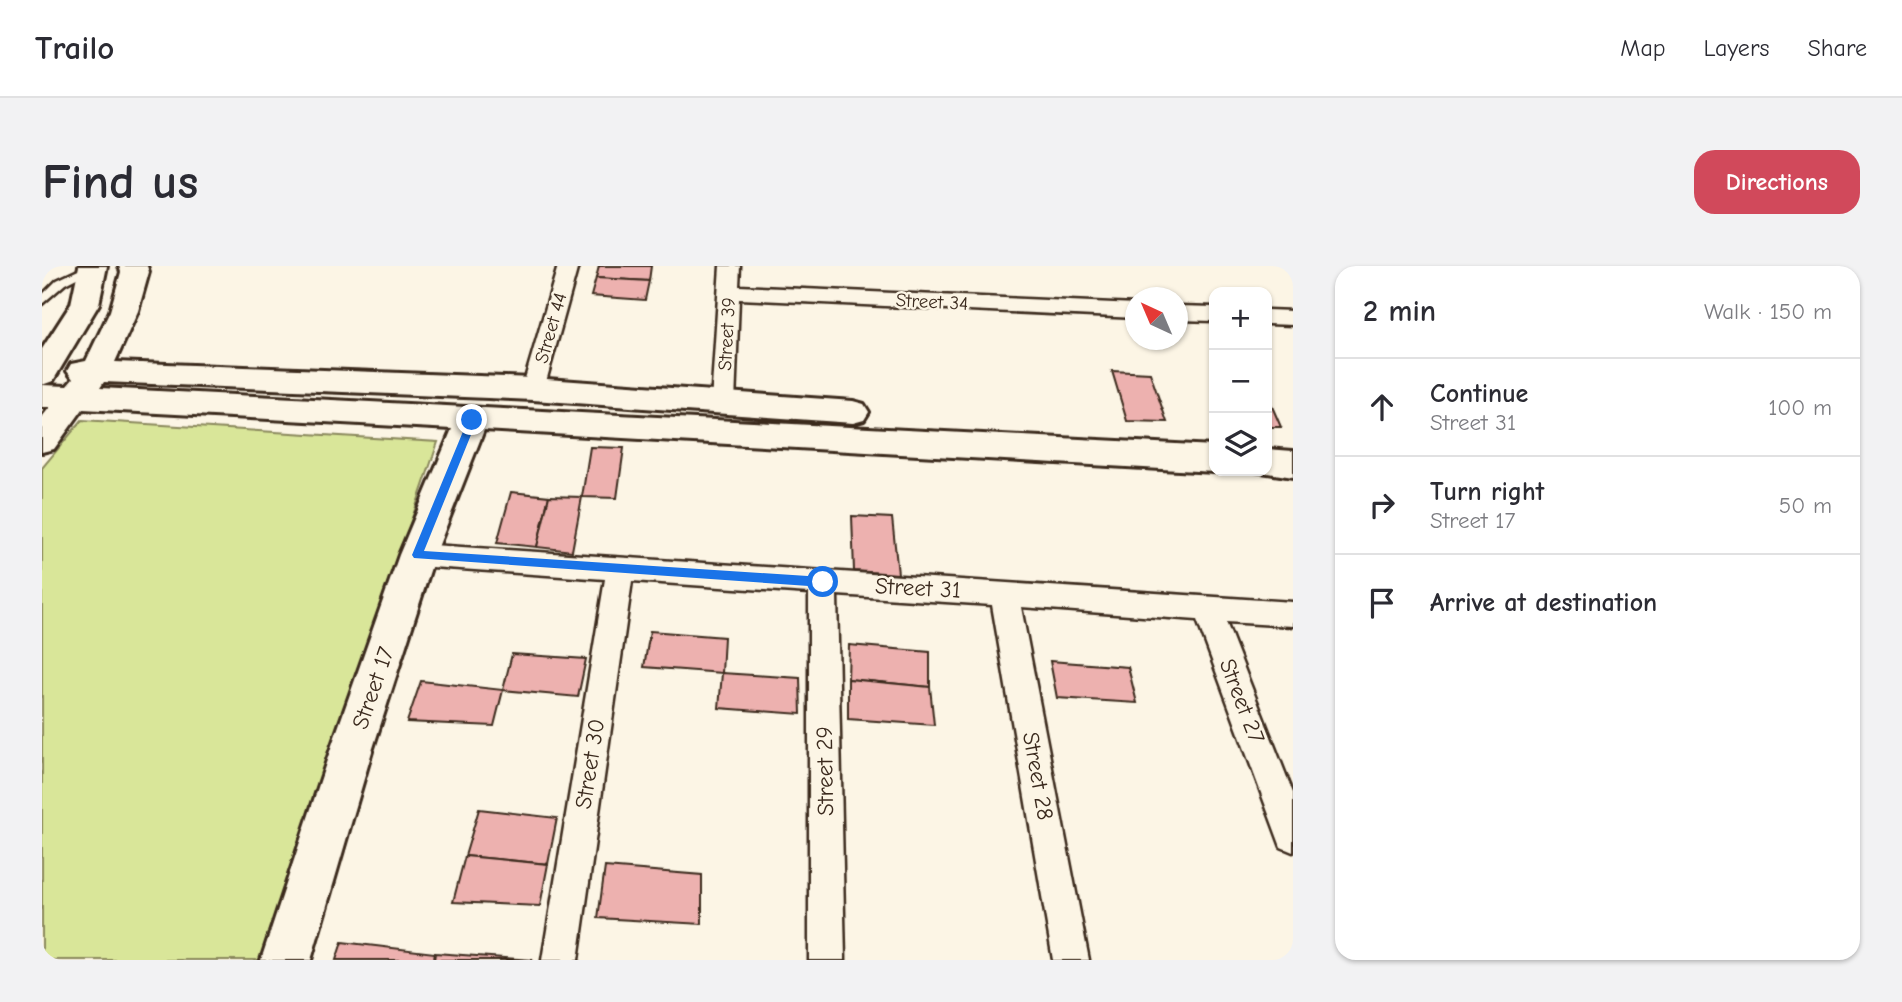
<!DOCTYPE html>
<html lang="en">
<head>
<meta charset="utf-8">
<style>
  body { margin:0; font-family:"Comic Neue",sans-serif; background:#f2f2f3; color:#2b2b33 }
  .controls { position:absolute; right:21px; top:21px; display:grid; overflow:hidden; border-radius:14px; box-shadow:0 2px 5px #0004 }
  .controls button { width:63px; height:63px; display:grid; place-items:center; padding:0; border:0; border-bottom:2px solid #e1e1e2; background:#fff; color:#2b2b33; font:35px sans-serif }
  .compass { position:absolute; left:1083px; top:21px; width:63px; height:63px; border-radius:50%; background:#fff; box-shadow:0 2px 5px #0004; rotate:316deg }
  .stop { position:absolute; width:21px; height:21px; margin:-16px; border:5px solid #1a73e8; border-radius:50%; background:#fff }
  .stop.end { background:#1a73e8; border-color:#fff; box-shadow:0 2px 7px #0008 }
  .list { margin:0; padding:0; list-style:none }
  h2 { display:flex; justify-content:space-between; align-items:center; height:91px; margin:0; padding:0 28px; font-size:30px }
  h2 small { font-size:23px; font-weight:400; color:#7c7c81 }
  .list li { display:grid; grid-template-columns:46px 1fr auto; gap:21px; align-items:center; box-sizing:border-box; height:98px; padding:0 28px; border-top:2px solid #e1e1e2 }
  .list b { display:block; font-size:26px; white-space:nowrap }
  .list p { margin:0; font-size:23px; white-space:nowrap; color:#7c7c81 }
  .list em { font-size:23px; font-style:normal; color:#7c7c81 }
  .icon { flex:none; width:38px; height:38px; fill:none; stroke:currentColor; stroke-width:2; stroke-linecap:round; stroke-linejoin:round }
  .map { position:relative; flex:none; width:1251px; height:694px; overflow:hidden; border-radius:21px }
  header { display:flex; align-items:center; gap:42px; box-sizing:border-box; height:98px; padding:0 35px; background:#fff; border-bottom:2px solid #e1e1e2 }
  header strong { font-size:33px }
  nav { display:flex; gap:38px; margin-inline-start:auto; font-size:24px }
  .intro { display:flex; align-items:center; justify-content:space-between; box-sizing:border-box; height:168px; padding:0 42px }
  h1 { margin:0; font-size:49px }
  .button { padding:18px 32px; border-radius:21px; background:#d1495b; color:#fff; font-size:24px; font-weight:700 }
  main { display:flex; gap:42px; padding:0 42px }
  aside { flex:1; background:#fff; border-radius:21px; box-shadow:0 2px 5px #0004 }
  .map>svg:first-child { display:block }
  .green { fill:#d9e699; stroke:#8a885c; stroke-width:2 }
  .building { fill:#edb1af; stroke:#3b2a1e; stroke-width:2 }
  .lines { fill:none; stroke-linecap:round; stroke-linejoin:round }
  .lane-casing { stroke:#3b2a1e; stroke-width:5 }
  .street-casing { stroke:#3b2a1e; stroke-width:5 }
  .secondary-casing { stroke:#3b2a1e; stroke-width:6 }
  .lane { fill:#fcf5e5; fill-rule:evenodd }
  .street { fill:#fcf5e5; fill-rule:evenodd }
  .secondary { fill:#fcf5e5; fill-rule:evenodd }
  .route { fill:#1a73e8 }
  .labels { text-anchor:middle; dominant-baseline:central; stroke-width:5; stroke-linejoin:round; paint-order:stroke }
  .far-street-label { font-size:19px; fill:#3b2a1e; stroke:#fcf5e5 }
  .street-label { font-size:23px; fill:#3b2a1e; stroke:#fcf5e5 }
</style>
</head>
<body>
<header>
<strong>Trailo</strong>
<nav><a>Map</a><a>Layers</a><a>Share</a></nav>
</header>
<div class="intro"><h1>Find us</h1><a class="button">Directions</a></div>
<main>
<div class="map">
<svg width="1251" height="694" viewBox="0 0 1251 694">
  <rect width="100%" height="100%" fill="#fcf5e5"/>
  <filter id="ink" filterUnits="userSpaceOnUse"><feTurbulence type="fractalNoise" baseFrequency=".0143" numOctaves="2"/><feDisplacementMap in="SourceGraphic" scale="14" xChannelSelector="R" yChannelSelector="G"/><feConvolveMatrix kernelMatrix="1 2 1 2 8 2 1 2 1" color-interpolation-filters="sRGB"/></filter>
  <g filter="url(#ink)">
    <polygon class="green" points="40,154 396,176 219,694 0,694 0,202"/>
    <g class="building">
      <polygon points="557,0 609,0 607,15 554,12"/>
      <polygon points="554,12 607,15 603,34 549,30"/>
      <polygon points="1070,105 1108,107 1125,156 1085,155"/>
      <polygon points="1225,129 1239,161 1225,161"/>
      <polygon points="548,181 582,182 575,232 540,231"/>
      <polygon points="469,226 507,230 495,281 455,277"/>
      <polygon points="507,230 540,231 530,285 495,281"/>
      <polygon points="810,250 850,252 856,308 812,305"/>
      <polygon points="608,365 682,371 680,407 602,401"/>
      <polygon points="807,379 888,386 888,421 806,413"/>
      <polygon points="470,388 544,393 536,431 461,424"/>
      <polygon points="1008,395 1086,401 1095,437 1015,432"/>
      <polygon points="680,407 758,412 759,448 677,442"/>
      <polygon points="806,413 888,421 892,459 806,453"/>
      <polygon points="379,415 461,424 452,460 365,456"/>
      <polygon points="437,543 515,552 506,598 423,590"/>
      <polygon points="423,590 506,598 498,640 411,636"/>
      <polygon points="563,601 660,609 660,658 556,652"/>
      <polygon points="300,676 393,687 392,694 294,694"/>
      <polygon points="393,687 491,694 392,694"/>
    </g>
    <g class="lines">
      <defs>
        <polygon id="lane" points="45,0 56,1 23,18 0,38 0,29 15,14"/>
        <g id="street">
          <polygon points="516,0 536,0 502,123 499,129 491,131 483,129 480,123"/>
          <polygon points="678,0 698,0 697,20 1094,38 1094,52 697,33 693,137 689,143 681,145 673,143 669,137"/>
          <polygon points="1136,40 1172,41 1172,55 1136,54"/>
          <polygon points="1225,44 1251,45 1251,59 1225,58"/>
          <polygon points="375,278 1251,336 1251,360 1184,356 1251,527 1251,586 1239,581 1155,354 979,341 1047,694 1011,694 950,339 795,329 803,694 767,694 767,327 590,315 536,694 500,694 563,313 375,300 366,297 362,289 366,281"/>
        </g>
        <g id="secondary">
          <polygon points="37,0 65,0 57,38 11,115 0,119 0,83 29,38"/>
          <polygon points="77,0 105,0 107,6 96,45 73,96 491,112 811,135 822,138 827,146 822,154 811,157 491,134 62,116 58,122 1172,180 1172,205 1175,205 1172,206 442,164 393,289 331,482 269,694 219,694 289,482 357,289 410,163 41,143 12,183 0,186 0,151 8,141 0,141 0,119 25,120 31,113 25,105 29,98 44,95 68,45 79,6"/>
          <polygon points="1225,183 1251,185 1251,211 1213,205 1225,205"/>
        </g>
      </defs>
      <use href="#lane" class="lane-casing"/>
      <use href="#street" class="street-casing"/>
      <use href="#secondary" class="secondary-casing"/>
      <use href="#lane" class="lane"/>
      <use href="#street" class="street"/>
      <use href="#secondary" class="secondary"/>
    </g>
  </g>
  <polygon class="route" points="427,151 435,154 382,285 781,311 786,316 781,321 372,292 370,289"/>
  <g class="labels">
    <g class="far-street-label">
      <text transform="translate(890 36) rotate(3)">Street 34</text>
      <text transform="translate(509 62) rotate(-74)">Street 44</text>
      <text transform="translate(685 68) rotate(-87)">Street 39</text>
    </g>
    <g class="street-label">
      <text transform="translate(876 322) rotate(3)">Street 31</text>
      <text transform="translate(331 422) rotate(-71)">Street 17</text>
      <text transform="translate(1200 435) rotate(69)">Street 27</text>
      <text transform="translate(548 498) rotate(-81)">Street 30</text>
      <text transform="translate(783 505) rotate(-91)">Street 29</text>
      <text transform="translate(996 510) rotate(80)">Street 28</text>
    </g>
  </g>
</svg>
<div class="controls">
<button>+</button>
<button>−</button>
<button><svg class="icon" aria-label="layers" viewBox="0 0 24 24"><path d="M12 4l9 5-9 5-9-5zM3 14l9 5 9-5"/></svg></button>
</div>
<svg class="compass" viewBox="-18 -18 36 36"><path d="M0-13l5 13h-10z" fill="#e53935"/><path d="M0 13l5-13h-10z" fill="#7c7c81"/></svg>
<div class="stop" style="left:781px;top:316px"></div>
<div class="stop end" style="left:430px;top:154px"></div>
</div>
<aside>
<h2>2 min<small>Walk · 150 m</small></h2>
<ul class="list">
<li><svg class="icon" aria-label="ahead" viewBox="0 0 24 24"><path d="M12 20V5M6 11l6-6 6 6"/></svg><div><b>Continue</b><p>Street 31</p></div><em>100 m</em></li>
<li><svg class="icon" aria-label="right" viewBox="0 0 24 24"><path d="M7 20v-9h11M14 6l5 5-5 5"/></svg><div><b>Turn right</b><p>Street 17</p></div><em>50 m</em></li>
<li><svg class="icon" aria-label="arrive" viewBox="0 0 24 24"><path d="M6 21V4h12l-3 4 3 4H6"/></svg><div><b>Arrive at destination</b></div></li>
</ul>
</aside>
</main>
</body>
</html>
